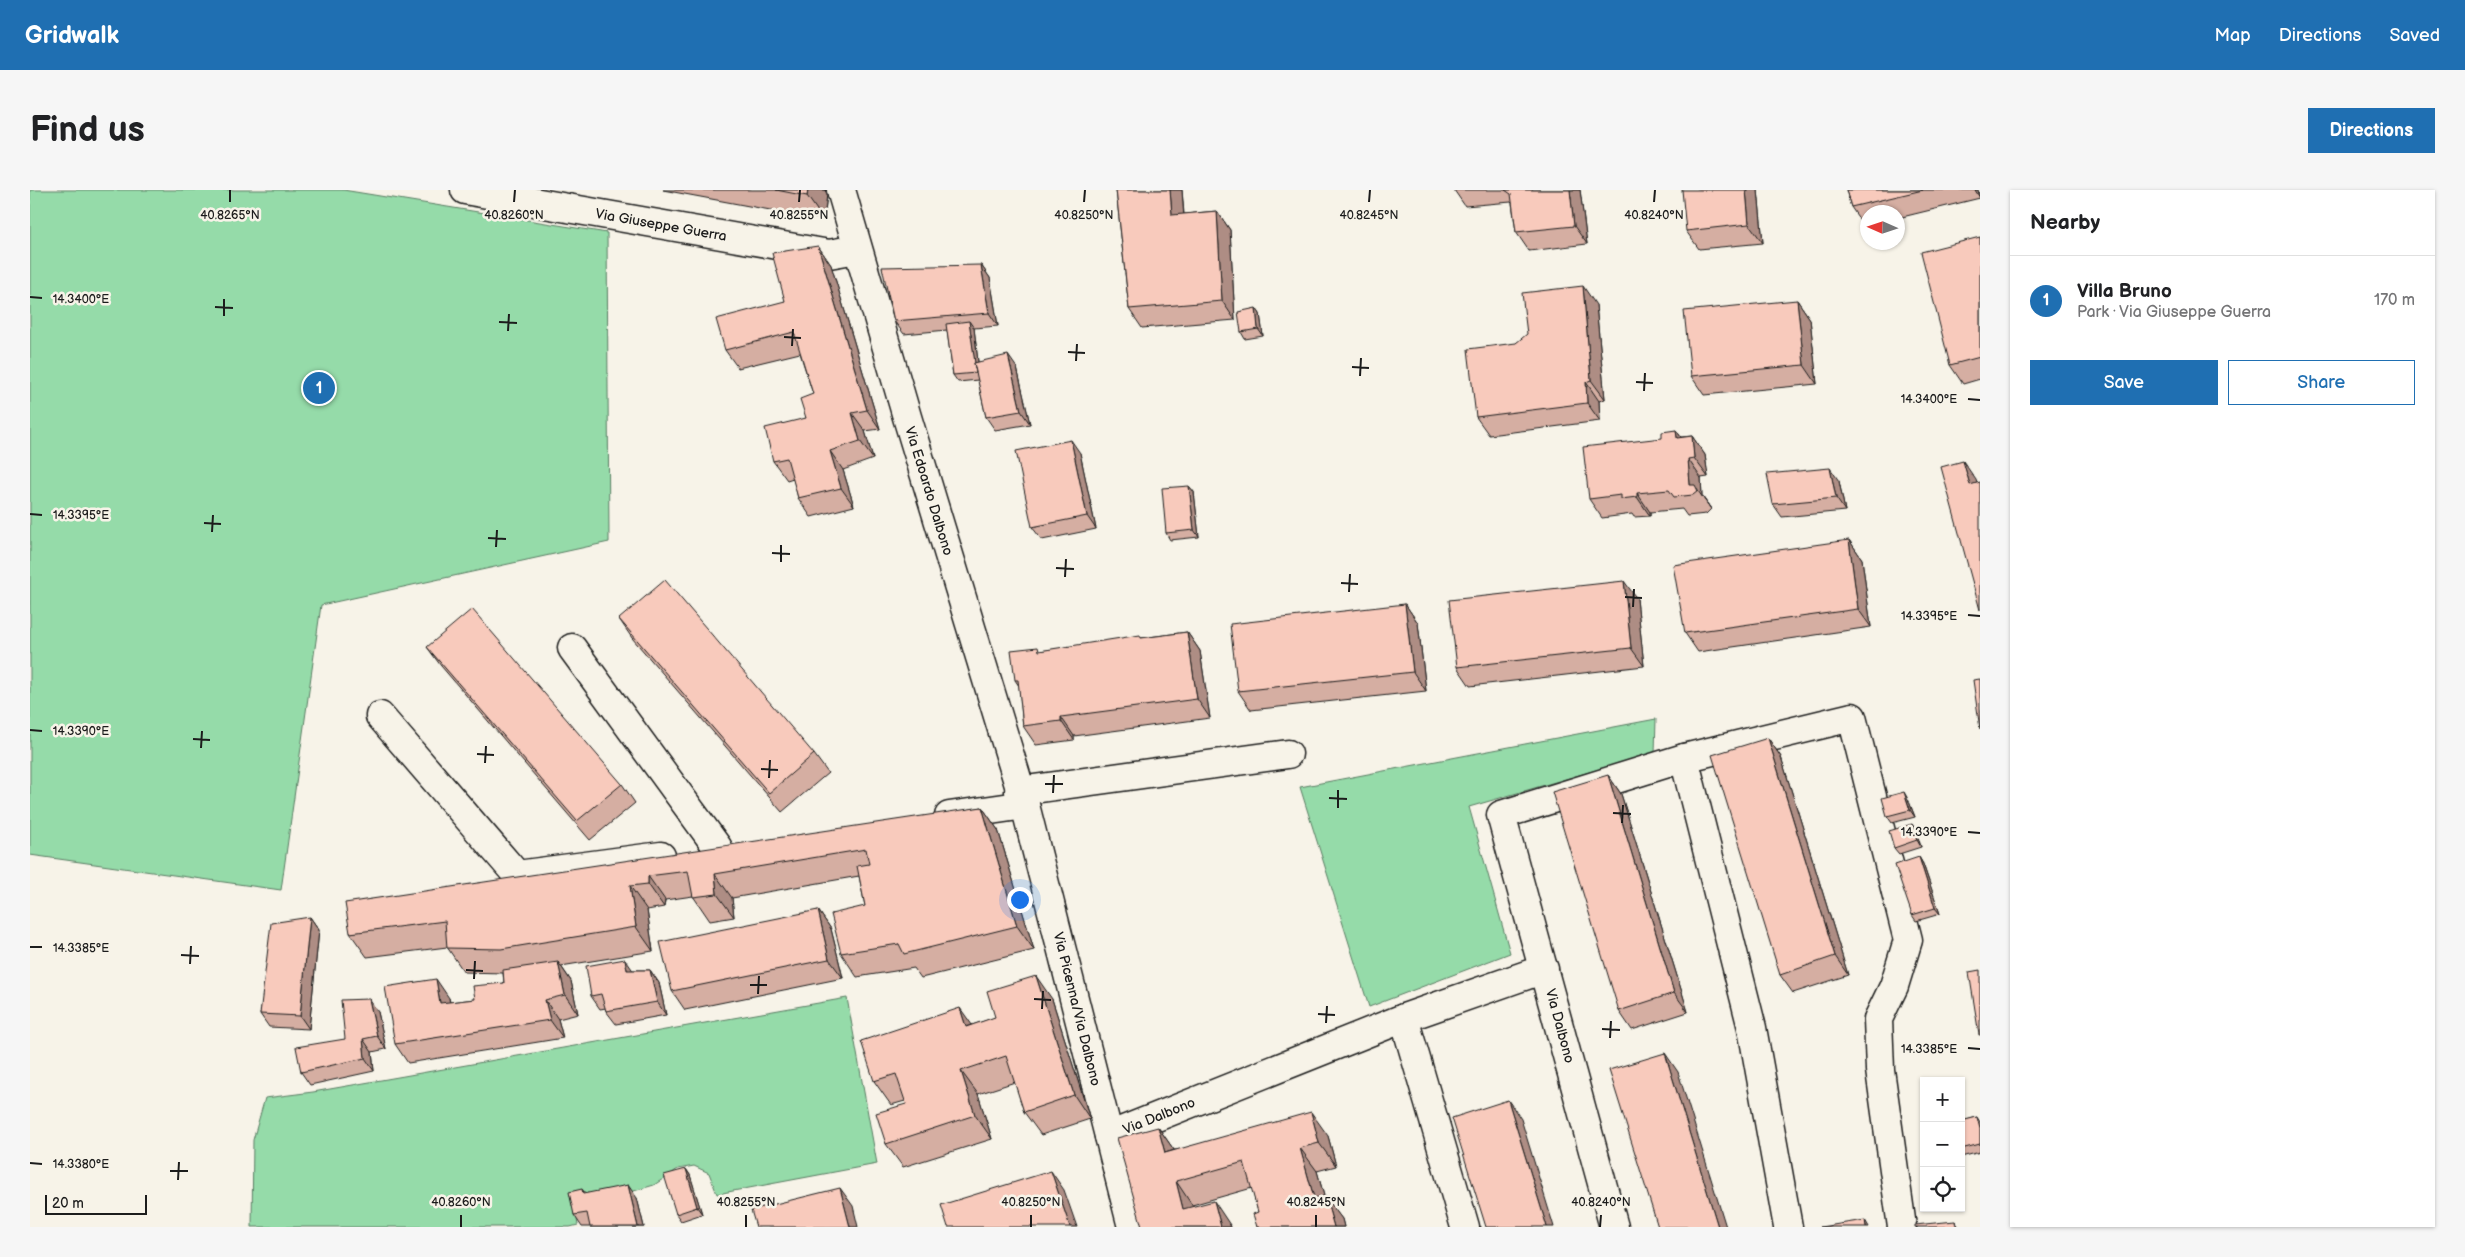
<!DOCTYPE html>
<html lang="en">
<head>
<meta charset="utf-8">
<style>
  body { margin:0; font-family:"Balsamiq Sans",sans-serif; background:#f6f6f6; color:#202124 }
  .controls { position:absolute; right:15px; bottom:15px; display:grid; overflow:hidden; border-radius:0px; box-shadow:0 1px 4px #0004 }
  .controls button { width:45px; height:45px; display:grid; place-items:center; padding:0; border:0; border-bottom:1px solid #e0e0e0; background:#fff; color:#202124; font:25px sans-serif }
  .compass { position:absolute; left:1830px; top:15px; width:45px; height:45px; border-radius:50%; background:#fff; box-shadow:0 1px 4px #0004; rotate:273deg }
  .scale { position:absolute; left:15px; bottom:12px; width:102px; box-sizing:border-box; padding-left:5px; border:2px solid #1c1c1c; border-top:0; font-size:14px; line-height:18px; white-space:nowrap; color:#1c1c1c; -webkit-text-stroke:4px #f7f3e8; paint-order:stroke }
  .you { position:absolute; left:989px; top:709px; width:18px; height:18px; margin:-12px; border:4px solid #fff; border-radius:50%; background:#1a73e8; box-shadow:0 0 0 8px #1a73e833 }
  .badge { display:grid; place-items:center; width:32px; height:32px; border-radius:50%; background:#1f6fb2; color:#fff; font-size:16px; font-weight:700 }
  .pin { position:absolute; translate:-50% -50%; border:2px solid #fff; box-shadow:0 1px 5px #0006 }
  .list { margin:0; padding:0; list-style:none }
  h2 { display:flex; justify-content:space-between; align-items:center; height:65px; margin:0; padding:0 20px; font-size:21px }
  h2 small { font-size:16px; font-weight:400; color:#757577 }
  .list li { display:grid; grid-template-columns:32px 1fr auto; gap:15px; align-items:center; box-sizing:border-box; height:90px; padding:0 20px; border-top:1px solid #e0e0e0 }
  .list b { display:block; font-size:19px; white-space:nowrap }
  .list p { margin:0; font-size:16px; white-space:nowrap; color:#757577 }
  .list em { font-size:16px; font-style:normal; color:#757577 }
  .actions { display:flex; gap:10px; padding:15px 20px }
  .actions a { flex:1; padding:11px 0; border:1px solid #1f6fb2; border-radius:0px; text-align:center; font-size:18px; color:#1f6fb2 }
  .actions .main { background:#1f6fb2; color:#fff }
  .icon { flex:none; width:28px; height:28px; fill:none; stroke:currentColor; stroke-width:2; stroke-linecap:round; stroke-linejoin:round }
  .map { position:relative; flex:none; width:1950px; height:1037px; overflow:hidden; border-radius:0px }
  header { display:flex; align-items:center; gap:30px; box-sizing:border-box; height:70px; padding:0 25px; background:#1f6fb2; color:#fff }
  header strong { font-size:24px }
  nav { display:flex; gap:28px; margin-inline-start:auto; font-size:18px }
  .intro { display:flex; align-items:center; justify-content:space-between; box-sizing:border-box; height:120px; padding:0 30px }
  h1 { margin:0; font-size:35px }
  .button { padding:12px 22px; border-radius:0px; background:#1f6fb2; color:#fff; font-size:18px; font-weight:700 }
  main { display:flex; gap:30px; padding:0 30px }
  aside { flex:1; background:#fff; border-radius:0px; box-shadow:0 1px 4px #0004 }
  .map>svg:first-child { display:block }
  .green { fill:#95dba9; stroke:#587c62 }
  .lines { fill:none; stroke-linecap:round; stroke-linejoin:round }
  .street-casing { stroke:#1c1c1c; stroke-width:31 }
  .street { stroke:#f7f3e8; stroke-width:28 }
  .wall { fill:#d5aea2; stroke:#1c1c1c }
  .shaded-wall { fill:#ae8d84; stroke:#1c1c1c }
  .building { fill:#f8cabc; stroke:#1c1c1c }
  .ticks { fill:none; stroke:#1c1c1c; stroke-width:2 }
  .labels { text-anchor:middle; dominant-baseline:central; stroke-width:5; stroke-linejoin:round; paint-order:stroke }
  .street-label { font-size:14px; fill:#1c1c1c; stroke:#f7f3e8 }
  .ticks-label { font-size:12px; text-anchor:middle; fill:#1c1c1c; stroke:#f7f3e8; stroke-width:5; stroke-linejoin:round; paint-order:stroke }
</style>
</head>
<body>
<header>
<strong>Gridwalk</strong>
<nav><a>Map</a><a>Directions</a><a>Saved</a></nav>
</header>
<div class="intro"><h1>Find us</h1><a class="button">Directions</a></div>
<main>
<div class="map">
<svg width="1950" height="1037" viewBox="0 0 1950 1037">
  <rect width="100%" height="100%" fill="#f7f3e8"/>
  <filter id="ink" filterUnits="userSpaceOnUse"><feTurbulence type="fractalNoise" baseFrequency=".02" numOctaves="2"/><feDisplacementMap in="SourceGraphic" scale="10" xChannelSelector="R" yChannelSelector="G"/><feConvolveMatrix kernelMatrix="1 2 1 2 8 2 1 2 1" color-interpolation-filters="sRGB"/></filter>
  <g filter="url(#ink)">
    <g class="green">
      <polygon points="0,0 313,0 577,43 579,352 291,415 251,700 0,665"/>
      <polygon points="1626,529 1625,563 1439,617 1480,763 1339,817 1270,597"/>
      <polygon points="817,808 847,974 687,1004 679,983 664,976 648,979 624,995 567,1012 544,1013 548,1035 540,1037 222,1037 223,950 235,908 283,902"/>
    </g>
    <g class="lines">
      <defs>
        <g id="street">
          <polyline points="435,0 799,64 827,59"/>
          <polyline points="811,0 877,227 995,615 1102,1037"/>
          <polyline points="542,458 688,658"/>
          <polyline points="350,526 487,685 631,666"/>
          <polyline points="1654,568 1722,838 1758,1037"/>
          <polyline points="989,601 1258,564"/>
          <polyline points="919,626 995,615"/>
          <polyline points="1374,828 1435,1037"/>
          <polyline points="1079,946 1374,828 1514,779"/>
          <polyline points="1584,1037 1471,625 1654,568 1822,527 1878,750 1864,796 1848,829 1850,880 1872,1037"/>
        </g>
      </defs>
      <use href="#street" class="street-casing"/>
      <use href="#street" class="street"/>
    </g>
    <g class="wall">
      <polygon points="633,0 795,0 797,4 794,30"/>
      <polygon points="1086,0 1152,0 1154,24 1187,21 1200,40 1205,130 1112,138 1099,119"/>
      <polygon points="1424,0 1550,0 1557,54 1499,61 1486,42 1482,13 1481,12 1435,16"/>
      <polygon points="1728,0 1733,53 1669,59 1656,41"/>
      <polygon points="1816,0 1948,0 1950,8 1868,28 1868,22 1838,22 1838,35 1834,36 1821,17"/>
      <polygon points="1950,47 1950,189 1933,194 1920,175"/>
      <polygon points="788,56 801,75 850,239 835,241 843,269 813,280 824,316 781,327 768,308 763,288 757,290 743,271 776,228 783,204 770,163 708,178 695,160 755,111"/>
      <polygon points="951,75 960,88 968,136 944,138 948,172 987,178 1000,234 965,240 956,227 948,190 928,192 923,185 917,140 874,144 864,131"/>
      <polygon points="1767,110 1780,129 1787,194 1674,205 1661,186"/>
      <polygon points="1566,115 1575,209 1569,211 1570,231 1459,245 1446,227 1486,153"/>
      <polygon points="1226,118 1230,124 1233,146 1215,149 1211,142"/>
      <polygon points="1646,240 1651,247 1662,246 1675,265 1678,287 1671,288 1672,306 1681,319 1676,324 1657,326 1652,319 1620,322 1620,326 1604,327 1602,324 1572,328 1559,309 1632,248"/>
      <polygon points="1050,263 1066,339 1012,350 1002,337"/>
      <polygon points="1809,291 1815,321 1752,327 1743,314"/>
      <polygon points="1159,296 1164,302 1169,347 1140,350 1136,343"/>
      <polygon points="1819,350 1832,369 1841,437 1668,462 1655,443"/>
      <polygon points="1607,409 1614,476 1440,496 1427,477"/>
      <polygon points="1375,414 1388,433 1396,501 1221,520 1208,501"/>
      <polygon points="589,429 784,564 798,583 752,622 602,448"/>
      <polygon points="1157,442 1170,461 1180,528 1044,546 1044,550 1006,555 993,536 989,496 985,490 1010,461"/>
      <polygon points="397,457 592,594 605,613 560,650 411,476"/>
      <polygon points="1738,548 1751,567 1818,785 1763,803 1750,785"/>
      <polygon points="1578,585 1591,604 1658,822 1602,840 1589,821"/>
      <polygon points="1878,609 1885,627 1862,633 1857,626"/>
      <polygon points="952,617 968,640 1004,760 891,788 884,778 827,787 811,763 835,716 829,686 702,708 704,727 680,731 663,706 635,710 634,717 617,720 623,761 531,776 541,791 548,824 528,829 533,848 378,873 365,854 419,808 420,812 445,809 474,793 473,783 434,782 417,757 337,767 320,743"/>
      <polygon points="1882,634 1886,641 1891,657 1869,664 1864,658"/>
      <polygon points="1889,667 1893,674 1910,724 1886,731 1882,725"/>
      <polygon points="788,720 801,739 813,788 655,820 642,801"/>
      <polygon points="280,727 289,740 279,839 239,837 230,824"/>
      <polygon points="603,780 620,780 629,793 636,825 586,834 576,821 576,818 570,819 561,806"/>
      <polygon points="1022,809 1060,929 1011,945 994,922 985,892 948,904 962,949 873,977 856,954 876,914 875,911 861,915 844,891 942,835"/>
      <polygon points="348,822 356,859 342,862 344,881 280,895 271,882 315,849"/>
      <polygon points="1931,925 1933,931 1947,927 1950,932 1950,962 1931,967"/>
      <polygon points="1128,937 1144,960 1298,946 1306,976 1287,981 1294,1006 1312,1029 1314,1037 1227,1037 1228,1022 1222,998 1162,1015 1163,1017 1200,1035 1201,1037 1112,1037"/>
      <polygon points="656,979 660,985 672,1024 651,1031 646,1024"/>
      <polygon points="552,999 555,1003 607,1008 614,1037 552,1037 544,1025"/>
    </g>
    <g class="shaded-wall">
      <polygon points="778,0 795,0 797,4 794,30 777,6"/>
      <polygon points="1140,0 1152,0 1155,43 1142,25"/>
      <polygon points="1540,0 1550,0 1557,54 1544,36"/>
      <polygon points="1716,0 1728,0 1733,53 1719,34"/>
      <polygon points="1945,0 1948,0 1950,8"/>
      <polygon points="1187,21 1200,40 1205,130 1192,111"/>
      <polygon points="788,56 801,75 850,239 837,220"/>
      <polygon points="951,75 960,88 968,136 959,123"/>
      <polygon points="1553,96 1566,115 1575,209 1561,190"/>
      <polygon points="1767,110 1780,129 1787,194 1774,175"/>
      <polygon points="1226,118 1230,124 1233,146 1228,139"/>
      <polygon points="939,131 944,138 950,189 946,183"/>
      <polygon points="978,165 987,178 1000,234 991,221"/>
      <polygon points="1556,192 1569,211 1570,231 1557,213"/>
      <polygon points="822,223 835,241 843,269 830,251"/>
      <polygon points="1646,240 1659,259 1647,248"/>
      <polygon points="1662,246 1675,265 1678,287 1664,268"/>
      <polygon points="1041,250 1050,263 1066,339 1057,326"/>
      <polygon points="800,261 813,280 824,316 811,298"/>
      <polygon points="1658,269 1671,288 1672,306 1681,319 1668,301 1660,295"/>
      <polygon points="1933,271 1946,290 1950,303 1940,295"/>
      <polygon points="1800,278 1809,291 1815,321 1806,308"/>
      <polygon points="1159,296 1164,302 1169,347 1164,340"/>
      <polygon points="1607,303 1620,322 1620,326 1607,307"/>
      <polygon points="1819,350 1832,369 1841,437 1828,419"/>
      <polygon points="1594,391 1607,409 1614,476 1601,458"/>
      <polygon points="1375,414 1388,433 1396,501 1383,482"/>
      <polygon points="1157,442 1170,461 1180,528 1167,509"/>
      <polygon points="1031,527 1044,546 1044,550 1031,531"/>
      <polygon points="1738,548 1751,567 1818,785 1805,766"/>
      <polygon points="1578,585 1591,604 1658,822 1644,803"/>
      <polygon points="1874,602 1878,609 1885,627 1880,620"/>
      <polygon points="952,617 968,640 1004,760 987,736"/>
      <polygon points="1882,634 1886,641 1891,657 1887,650"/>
      <polygon points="1889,667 1893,674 1910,724 1905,718"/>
      <polygon points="685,684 702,708 704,727 687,704"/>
      <polygon points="618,686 635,710 634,717 618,694"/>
      <polygon points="600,696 617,720 623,761 606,737"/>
      <polygon points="788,720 801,739 813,788 799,769"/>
      <polygon points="280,727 289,740 279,839 270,826"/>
      <polygon points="595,769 604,782 597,780"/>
      <polygon points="528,772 541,791 548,824 535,805"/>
      <polygon points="620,780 629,793 636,825 627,812"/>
      <polygon points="1006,786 1022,809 1060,929 1044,905"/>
      <polygon points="406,789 419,808 423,832 410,813"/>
      <polygon points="339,809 348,822 356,859 347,846"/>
      <polygon points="515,810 528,829 533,848 520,830"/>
      <polygon points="930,818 947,842 936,837"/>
      <polygon points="333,849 342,862 344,881 335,868"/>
      <polygon points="1635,863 1648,882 1696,1037 1688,1037"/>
      <polygon points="931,881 948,904 962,949 945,925"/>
      <polygon points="1478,910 1491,929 1524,1037 1517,1037"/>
      <polygon points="1281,922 1298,946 1306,976 1289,953"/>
      <polygon points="1128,937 1144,960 1135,963"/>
      <polygon points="1270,958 1287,981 1301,1031 1284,1008"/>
      <polygon points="656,979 660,985 672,1024 667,1017"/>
      <polygon points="1021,981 1034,1000 1047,1037 1040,1037"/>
      <polygon points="1146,991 1162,1015 1168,1037 1153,1019"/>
      <polygon points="598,995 607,1008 614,1037 608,1037"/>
      <polygon points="810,998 823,1016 828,1037 820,1037"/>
      <polygon points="1295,1006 1312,1029 1314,1037 1304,1037"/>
      <polygon points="1184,1011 1200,1035 1201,1037 1191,1037"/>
      <polygon points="1835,1030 1839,1037 1836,1037"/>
      <polygon points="1925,1031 1929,1037 1926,1037"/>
    </g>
    <g class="building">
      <polygon points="746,0 778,0 777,6"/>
      <polygon points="1086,0 1140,0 1142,25 1187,21 1192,111 1099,119"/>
      <polygon points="1475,0 1540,0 1544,36 1486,42 1481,4"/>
      <polygon points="1652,0 1716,0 1719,34 1656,41"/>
      <polygon points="1816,0 1893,0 1821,17"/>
      <polygon points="1950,47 1950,167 1920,175 1891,62"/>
      <polygon points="788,56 837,220 822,223 830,251 800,261 811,298 768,308 757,268 743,271 735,238 776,228 770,209 783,204 764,142 695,160 686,129 755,111 742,63"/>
      <polygon points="951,75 959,123 864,131 852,77"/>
      <polygon points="1553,96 1561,190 1556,192 1557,213 1446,227 1438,159 1486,153 1497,144 1492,103"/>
      <polygon points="1767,110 1774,175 1661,186 1654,121"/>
      <polygon points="1226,118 1228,139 1211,142 1208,122"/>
      <polygon points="939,131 945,173 944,173 946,183 923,185 916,134"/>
      <polygon points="978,165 991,221 956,227 944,173"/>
      <polygon points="1646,240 1647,248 1662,246 1664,268 1658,269 1660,295 1665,295 1668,301 1663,305 1644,307 1639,300 1607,303 1607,307 1591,309 1591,305 1559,309 1553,257 1632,248 1632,242"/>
      <polygon points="1041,250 1057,326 1002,337 986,261"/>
      <polygon points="1933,271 1940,295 1950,292 1950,420 1911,277"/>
      <polygon points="1800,278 1806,308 1743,314 1737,284"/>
      <polygon points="1159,296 1164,340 1136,343 1132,298"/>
      <polygon points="1819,350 1828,419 1655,443 1643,375"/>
      <polygon points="635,390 784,564 739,603 589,429"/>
      <polygon points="1594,391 1601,458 1427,477 1419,410"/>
      <polygon points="1375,414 1383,482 1208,501 1200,434"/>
      <polygon points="442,419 592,594 547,631 397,457"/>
      <polygon points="1157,442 1167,509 1031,527 1031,531 993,536 988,490 985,490 981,460 1008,457 1009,461 1110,445 1111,448"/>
      <polygon points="1950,489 1950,539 1943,490"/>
      <polygon points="1738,548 1805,766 1750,785 1682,565"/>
      <polygon points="1578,585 1644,803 1589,821 1522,602"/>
      <polygon points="1874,602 1880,620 1857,626 1852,608"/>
      <polygon points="952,617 987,736 874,764 869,754 811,763 801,724 835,716 827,676 839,674 836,659 685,684 687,704 663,707 658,681 618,686 618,694 600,696 606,737 471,759 417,758 415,731 320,743 315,713"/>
      <polygon points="1882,634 1887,650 1864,658 1859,641"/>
      <polygon points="1889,667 1905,718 1882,725 1865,675"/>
      <polygon points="788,720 799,769 642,801 630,752"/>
      <polygon points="280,727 270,826 230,824 241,733"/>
      <polygon points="595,769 597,780 620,780 627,812 576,821 571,804 561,806 556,776"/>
      <polygon points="528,772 535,805 515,810 520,830 365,854 355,797 406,789 410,813 445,809 443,796 474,793 473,780"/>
      <polygon points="1950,780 1950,845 1949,845 1939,782"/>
      <polygon points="1006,786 1044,905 994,922 976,866 931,881 945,925 856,954 846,923 876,914 866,884 844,891 831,851 930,818 936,837 965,827 957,801"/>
      <polygon points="339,809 347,846 333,849 335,868 271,882 266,857 315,849 311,810"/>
      <polygon points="1635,863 1688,1037 1628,1037 1579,880"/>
      <polygon points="1478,910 1517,1037 1456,1037 1422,928"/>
      <polygon points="1281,922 1289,953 1270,958 1284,1008 1295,1006 1304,1037 1227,1037 1223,1024 1228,1022 1214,972 1146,991 1153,1019 1184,1011 1191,1037 1112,1037 1087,948 1128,937 1135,963"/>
      <polygon points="1947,927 1950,939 1950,954 1931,959 1931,931"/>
      <polygon points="656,979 667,1017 646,1024 634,985"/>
      <polygon points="1021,981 1040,1037 918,1037 911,1015"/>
      <polygon points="598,995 608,1037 560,1037 557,1023 544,1025 539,1002 552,999 553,1004"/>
      <polygon points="810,998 820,1037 726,1037 721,1020"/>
      <polygon points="1835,1030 1836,1037 1790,1037"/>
      <polygon points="1925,1031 1926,1037 1885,1037 1885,1035"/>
    </g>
  </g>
  <path class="ticks" d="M200,12V0M484,12L485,0M769,12L770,0M1054,12L1055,0M1339,12L1340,0M1624,12L1625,0M0,107L12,108M185,117L203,118M194,126V109M469,132L487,133M478,141L479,124M754,147L771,148M762,156L763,139M1038,162L1055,163M1046,171L1047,154M1322,177L1339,178M1330,186L1331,168M1606,192L1623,193M1614,201L1615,183M1938,209L1950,210M0,324L12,325M174,333L191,334M182,342L183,325M458,348L476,349M466,357L467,340M742,363L760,364M751,372V355M1026,378L1044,379M1035,387L1036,369M1311,393L1328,394M1319,402L1320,384M1595,407L1612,408M1603,417L1604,399M1938,425L1950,426M0,540L12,541M163,549L180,550M171,558L172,541M447,564L464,565M455,573L456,556M731,579L748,580M739,588L740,570M1015,594H1033M1023,603L1024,585M1299,608L1317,609M1308,618V600M1583,623L1601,624M1592,633L1593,615M1938,642L1950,643M0,757H12M151,765L169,766M160,774L161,756M436,780L453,781M444,789L445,771M720,795H737M728,804L729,786M1004,809L1021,810M1012,819L1013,801M1288,824L1305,825M1296,833L1297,816M1572,839L1590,840M1580,848L1581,831M1938,858L1950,859M0,973L12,974M140,981H158M148,990L149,972M431,1037V1025M716,1037V1025M1001,1037V1025M1286,1037V1025M1570,1037L1571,1025"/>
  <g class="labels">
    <g class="street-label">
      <text transform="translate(631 35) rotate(10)">Via Giuseppe Guerra</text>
      <text transform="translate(899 301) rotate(73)">Via Edoardo Dalbono</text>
      <text transform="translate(1047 819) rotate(76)">Via Picenna/Via Dalbono</text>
      <text transform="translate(1530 836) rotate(75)">Via Dalbono</text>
      <text transform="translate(1129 926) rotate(-22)">Via Dalbono</text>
    </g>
  </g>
  <g class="ticks-label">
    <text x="200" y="29">40.8265°N</text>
    <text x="484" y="29">40.8260°N</text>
    <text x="769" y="29">40.8255°N</text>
    <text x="1054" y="29">40.8250°N</text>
    <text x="1339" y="29">40.8245°N</text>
    <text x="1624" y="29">40.8240°N</text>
    <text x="51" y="113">14.3400°E</text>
    <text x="1899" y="213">14.3400°E</text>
    <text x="51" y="329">14.3395°E</text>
    <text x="1899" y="430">14.3395°E</text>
    <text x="51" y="545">14.3390°E</text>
    <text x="1899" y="646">14.3390°E</text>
    <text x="51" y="762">14.3385°E</text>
    <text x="1899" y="863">14.3385°E</text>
    <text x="51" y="978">14.3380°E</text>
    <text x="431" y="1016">40.8260°N</text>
    <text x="716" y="1016">40.8255°N</text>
    <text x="1001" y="1016">40.8250°N</text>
    <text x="1286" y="1016">40.8245°N</text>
    <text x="1571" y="1016">40.8240°N</text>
  </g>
</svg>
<div class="controls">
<button>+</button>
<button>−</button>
<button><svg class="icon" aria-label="locate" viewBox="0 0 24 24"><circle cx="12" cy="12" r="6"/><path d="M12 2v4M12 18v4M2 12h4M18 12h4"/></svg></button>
</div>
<svg class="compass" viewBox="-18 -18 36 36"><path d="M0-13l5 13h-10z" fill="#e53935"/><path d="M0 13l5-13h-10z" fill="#757577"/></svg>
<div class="scale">20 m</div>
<div class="you"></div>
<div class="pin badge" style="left:289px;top:198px">1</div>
</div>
<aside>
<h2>Nearby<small></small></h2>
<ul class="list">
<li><span class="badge">1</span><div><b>Villa Bruno</b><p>Park · Via Giuseppe Guerra</p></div><em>170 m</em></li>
</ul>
<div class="actions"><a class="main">Save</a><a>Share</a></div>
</aside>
</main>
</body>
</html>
